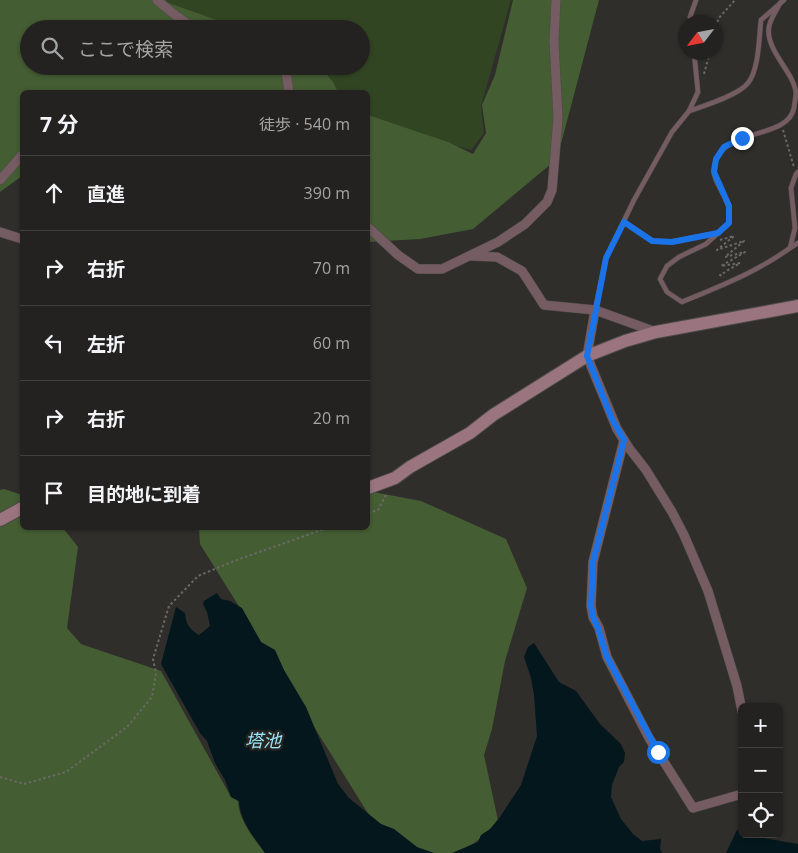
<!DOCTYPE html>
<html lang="ja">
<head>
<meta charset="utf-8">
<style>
  body { margin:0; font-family:"Open Sans","Noto Sans JP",sans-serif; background:#2c2a29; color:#f1f3f6 }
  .controls { position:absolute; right:15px; bottom:15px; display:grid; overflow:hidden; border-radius:8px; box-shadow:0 1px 4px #0004 }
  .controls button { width:45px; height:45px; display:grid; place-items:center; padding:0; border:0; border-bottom:1px solid #413f3e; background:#242220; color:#f1f3f6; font:25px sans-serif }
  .compass { position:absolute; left:678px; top:15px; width:45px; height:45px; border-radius:50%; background:#242220; box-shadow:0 1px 4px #0004; rotate:238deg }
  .stop { position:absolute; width:15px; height:15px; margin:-11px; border:4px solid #1a73e8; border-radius:50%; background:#fff }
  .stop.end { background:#1a73e8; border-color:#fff; box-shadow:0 1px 5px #0008 }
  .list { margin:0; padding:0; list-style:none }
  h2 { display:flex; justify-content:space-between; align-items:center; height:65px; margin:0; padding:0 20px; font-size:21px }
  h2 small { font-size:16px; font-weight:400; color:#a3a4a5 }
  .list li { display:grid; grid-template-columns:32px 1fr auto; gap:15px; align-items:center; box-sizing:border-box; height:75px; padding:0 20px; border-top:1px solid #413f3e }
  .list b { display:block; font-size:19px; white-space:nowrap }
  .list em { font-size:16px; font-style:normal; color:#a3a4a5 }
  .icon { flex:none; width:28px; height:28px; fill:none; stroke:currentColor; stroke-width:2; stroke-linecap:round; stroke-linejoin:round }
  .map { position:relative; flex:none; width:798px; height:853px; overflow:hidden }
  .search { position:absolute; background:#242220; box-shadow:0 1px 4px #0004; left:20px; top:20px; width:350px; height:55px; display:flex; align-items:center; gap:12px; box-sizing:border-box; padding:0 18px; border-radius:28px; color:#a3a4a5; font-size:19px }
  .panel { position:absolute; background:#242220; box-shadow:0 1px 4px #0004; left:20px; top:90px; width:350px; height:440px; border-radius:8px }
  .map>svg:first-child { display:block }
  .green { fill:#314523 }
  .forest { fill:#445d33 }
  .water { fill:#03171c }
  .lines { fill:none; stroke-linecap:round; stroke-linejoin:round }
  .lane-casing { stroke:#4c4a47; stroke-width:5.5 }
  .street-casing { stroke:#4c4a47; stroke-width:10 }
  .secondary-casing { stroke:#4c4a47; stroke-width:14 }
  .path { stroke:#6a6966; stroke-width:2; stroke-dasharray:2.5 2.5; stroke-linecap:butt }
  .lane { stroke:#745c62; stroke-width:4.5 }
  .street { stroke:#745c62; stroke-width:9 }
  .secondary { stroke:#9a757f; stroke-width:12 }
  .route { stroke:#1a73e8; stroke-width:6 }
  .labels { text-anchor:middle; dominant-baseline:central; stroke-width:5; stroke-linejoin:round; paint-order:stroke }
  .water-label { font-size:18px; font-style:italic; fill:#99e6fa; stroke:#262521 }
</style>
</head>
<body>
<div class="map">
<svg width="798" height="853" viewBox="0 0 798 853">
  <rect width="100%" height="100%" fill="#302e2b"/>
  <polygon class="green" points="0,0 511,0 481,106 484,133 471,150 368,122 368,92 313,92 285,66 361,66 361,29 230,29"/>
  <g class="forest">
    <polygon points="0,0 160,0 242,29 29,29 29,66 320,66 333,82 338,92 22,92 22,176 0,192"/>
    <polygon points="513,0 599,0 557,159 473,229 420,239 368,242 368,115 448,142 473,154 486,133 482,105 495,75"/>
    <path d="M4,489L22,495V528H63L78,547L67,628L81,644L161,671L231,797L238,801C239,821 253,837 265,853H0V490Z"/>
    <polygon points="368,491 421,501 506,539 527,588 505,661 492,729 484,755 499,825 460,853 410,853 369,815 200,544 199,528 368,528"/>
  </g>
  <g class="water">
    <path d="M217,593L221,599L230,601L242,608L261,642L275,650L284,670L306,707L338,784L349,798L381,824L394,829L417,847L434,853H265C254,837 240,821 239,801L231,797L225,780L215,763L207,741L200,733L161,664L176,607L185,613C186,624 189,629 199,635L210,626L207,612L203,604L204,601Z"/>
    <polygon points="534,643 559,682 576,691 600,724 621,744 625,753 624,762 619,767 612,785 611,797 621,819 633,834 642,841 661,839 660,849 662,853 452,853 478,842 481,835 490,829 500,817 521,785 537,736 534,695 531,678 524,657 528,647"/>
    <polygon points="742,828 742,834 757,834 757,837 798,844 798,853 726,853 737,830"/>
  </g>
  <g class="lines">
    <defs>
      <g id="lane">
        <polyline points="691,22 690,17 696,0"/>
        <path d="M689,111C704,106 739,95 748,83C759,70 759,37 761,20L784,0"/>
        <path d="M624,222L653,241L671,242L718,233L729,223C729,217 730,210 728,204C724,193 713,180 714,169C718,125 787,142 794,108C794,104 796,98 796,93C794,72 765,50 769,27C770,19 777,10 780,3"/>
        <path d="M717,234L706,244L679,257L667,266L660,279L667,292L682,302C720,286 757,272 790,248L795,228L791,188L796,174L798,172"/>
        <polyline points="790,248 798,243"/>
        <polyline points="595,310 606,258 634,200 672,132 689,111 698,92 694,52"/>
      </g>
      <g id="street">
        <polyline points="157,0 175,15 195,29"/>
        <polyline points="285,66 289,92"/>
        <polyline points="0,180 22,155"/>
        <polyline points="368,227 398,255 418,269 442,269 498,242 525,224 547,202 552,190 558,118 554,41 556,0"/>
        <polyline points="0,232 22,239"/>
        <polyline points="471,256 497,257 522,271 544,305 595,310 656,332"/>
        <polyline points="595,310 587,356 617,429 629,448 646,470 672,512 684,535 708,591 737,686 742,711"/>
        <polyline points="624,440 593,562 591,606 593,617 599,628 607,657 649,738 693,808 742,794"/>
      </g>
      <g id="secondary">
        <polyline points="368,488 395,478 410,467 470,433 493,415 587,356 625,341 656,332 798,306"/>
        <polyline points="0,520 22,508"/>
      </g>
    </defs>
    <use href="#lane" class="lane-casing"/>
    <use href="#street" class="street-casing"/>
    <use href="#secondary" class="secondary-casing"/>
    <g class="path">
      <polyline points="716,32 718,19 735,0"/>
      <polyline points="704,74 710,52"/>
      <polyline points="783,130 794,167"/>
      <polyline points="720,240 734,236 717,250 744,241 725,257 745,252 721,266 740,263 720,275 724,277"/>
      <polyline points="368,513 378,510 387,493"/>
      <polyline points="0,777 24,784 66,772 127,727 152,697 156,673 153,659 169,606 198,576 234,561 327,528"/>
    </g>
    <use href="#lane" class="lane"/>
    <use href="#street" class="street"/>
    <use href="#secondary" class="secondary"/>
  </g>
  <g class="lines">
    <polyline class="route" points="658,752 607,657 598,628 593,617 591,606 593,562 624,440 612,419 587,356 606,258 624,222 652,241 672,242 718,233 729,223 729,206 714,172 716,159 724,147 742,138"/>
  </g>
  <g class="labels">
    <g class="water-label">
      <text x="263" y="740">塔池</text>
    </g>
  </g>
</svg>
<div class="controls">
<button>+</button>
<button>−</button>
<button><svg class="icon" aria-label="locate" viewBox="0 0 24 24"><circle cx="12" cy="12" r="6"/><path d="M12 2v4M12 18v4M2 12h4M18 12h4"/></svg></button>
</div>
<svg class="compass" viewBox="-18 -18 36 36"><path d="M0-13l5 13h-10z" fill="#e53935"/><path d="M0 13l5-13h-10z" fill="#a3a4a5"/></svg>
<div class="stop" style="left:658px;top:752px"></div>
<div class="stop end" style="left:742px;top:138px"></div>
<div class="search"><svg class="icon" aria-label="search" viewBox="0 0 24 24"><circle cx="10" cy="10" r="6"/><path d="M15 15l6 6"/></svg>ここで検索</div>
<section class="panel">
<h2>7 分<small>徒歩 · 540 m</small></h2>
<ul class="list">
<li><svg class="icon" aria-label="ahead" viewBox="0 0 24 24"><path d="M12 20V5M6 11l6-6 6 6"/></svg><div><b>直進</b></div><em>390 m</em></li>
<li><svg class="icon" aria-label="right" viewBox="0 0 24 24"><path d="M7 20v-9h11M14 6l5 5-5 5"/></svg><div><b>右折</b></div><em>70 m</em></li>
<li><svg class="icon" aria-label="left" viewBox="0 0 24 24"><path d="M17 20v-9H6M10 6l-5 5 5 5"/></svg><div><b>左折</b></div><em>60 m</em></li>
<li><svg class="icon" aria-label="right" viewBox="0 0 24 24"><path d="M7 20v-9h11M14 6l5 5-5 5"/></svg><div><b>右折</b></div><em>20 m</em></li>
<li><svg class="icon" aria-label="arrive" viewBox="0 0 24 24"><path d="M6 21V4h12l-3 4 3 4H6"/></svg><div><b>目的地に到着</b></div></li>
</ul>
</section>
</div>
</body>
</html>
